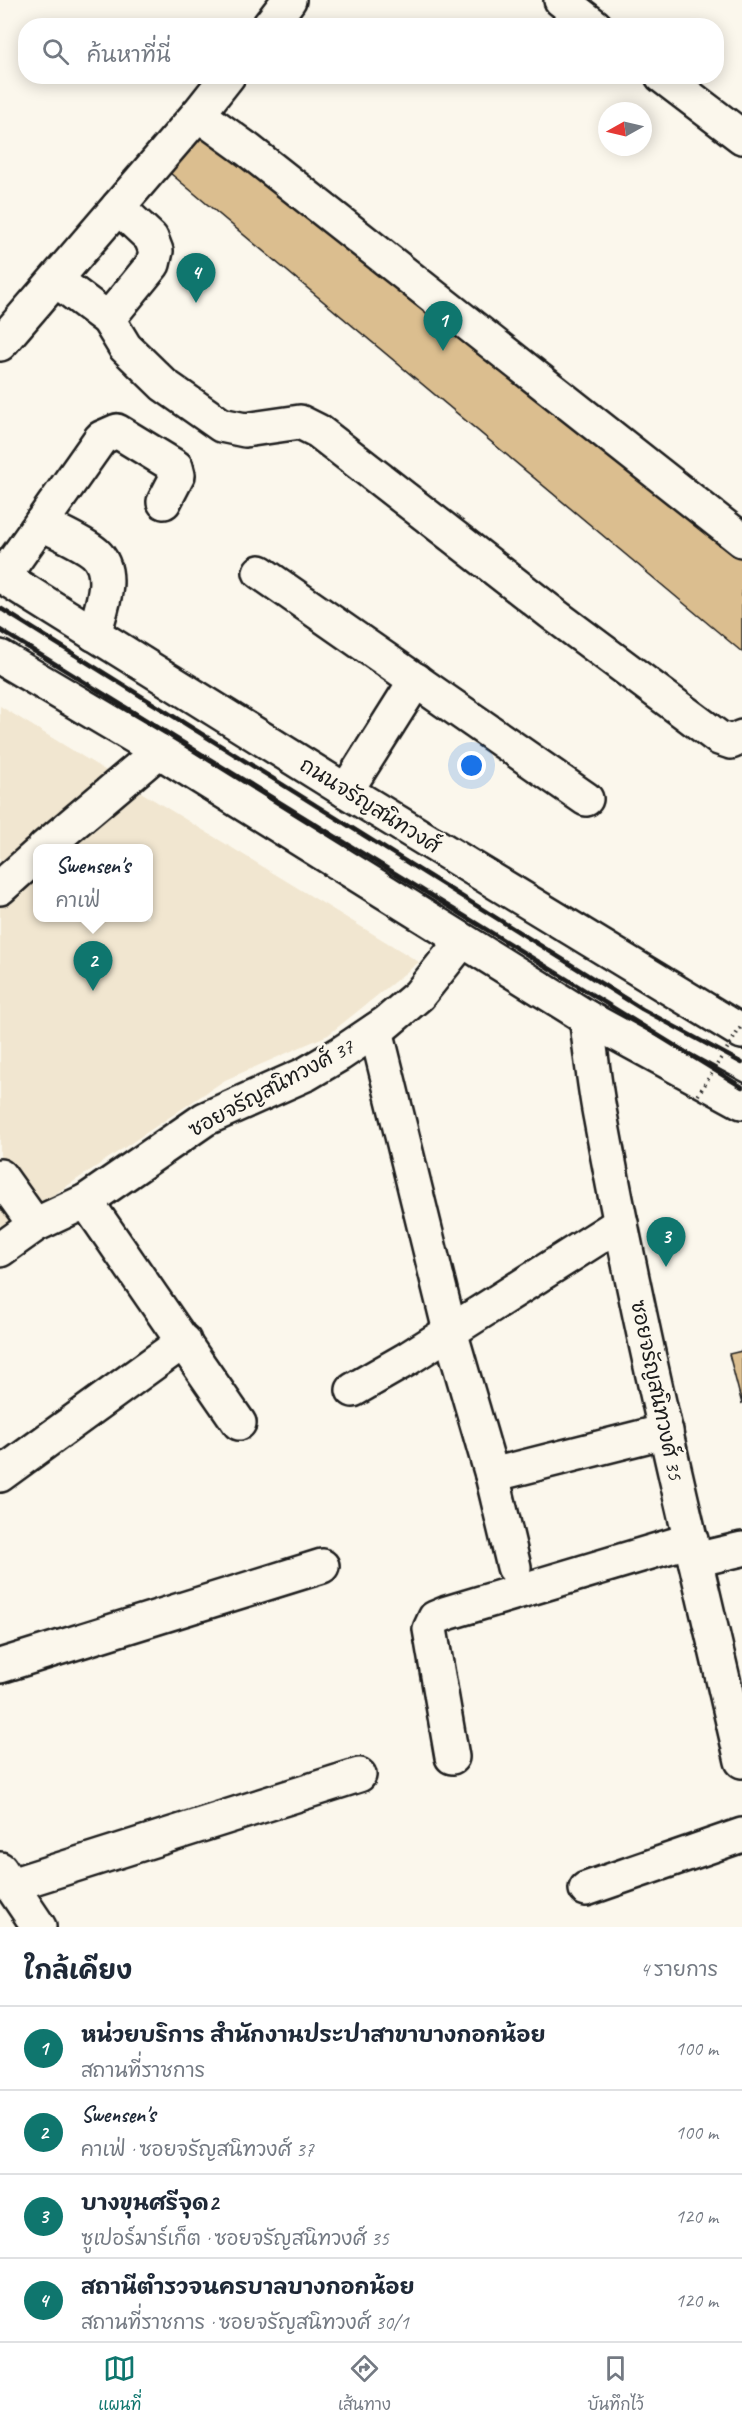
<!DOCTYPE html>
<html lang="th">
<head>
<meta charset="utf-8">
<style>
  body { margin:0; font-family:Caveat,"Playpen Sans Thai",sans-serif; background:#f2f2f3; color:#1f2937 }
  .compass { position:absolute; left:598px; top:102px; width:54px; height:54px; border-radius:50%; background:#fff; box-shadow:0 3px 15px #0003; rotate:262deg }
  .you { position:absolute; left:472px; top:766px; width:21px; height:21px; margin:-15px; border:4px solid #fff; border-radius:50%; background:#1a73e8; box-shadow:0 0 0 9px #1a73e833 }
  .badge { display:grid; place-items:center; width:39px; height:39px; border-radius:50%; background:#0f766e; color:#fff; font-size:20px; font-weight:700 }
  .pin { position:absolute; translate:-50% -50px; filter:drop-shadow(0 2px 3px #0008) }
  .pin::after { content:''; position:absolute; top:32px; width:21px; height:18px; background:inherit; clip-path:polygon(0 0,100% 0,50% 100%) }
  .popup { position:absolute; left:33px; top:844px; width:120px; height:78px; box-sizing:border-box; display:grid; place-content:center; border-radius:12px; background:#fff; filter:drop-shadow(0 2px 4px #0005); font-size:20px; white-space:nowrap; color:#747a83 }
  .popup b { font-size:22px; color:#1f2937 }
  .popup::after { content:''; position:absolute; left:50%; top:100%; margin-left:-12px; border:12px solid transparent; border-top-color:#fff }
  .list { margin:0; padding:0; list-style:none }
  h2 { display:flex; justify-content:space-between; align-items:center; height:78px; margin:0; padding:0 24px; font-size:26px }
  h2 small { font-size:20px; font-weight:400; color:#747a83 }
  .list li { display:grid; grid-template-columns:39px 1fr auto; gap:18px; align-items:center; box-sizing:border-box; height:84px; padding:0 24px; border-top:2px solid #e0e1e3 }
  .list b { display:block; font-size:22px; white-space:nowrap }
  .list p { margin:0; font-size:20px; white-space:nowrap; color:#747a83 }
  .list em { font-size:20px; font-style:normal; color:#747a83 }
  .icon { flex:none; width:33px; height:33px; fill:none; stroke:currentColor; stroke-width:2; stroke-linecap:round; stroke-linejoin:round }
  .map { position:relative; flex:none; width:742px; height:1927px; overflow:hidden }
  .search { position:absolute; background:#fff; box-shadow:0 3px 15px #0003; left:18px; right:18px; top:18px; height:66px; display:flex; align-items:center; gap:15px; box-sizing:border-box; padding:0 21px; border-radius:24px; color:#747a83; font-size:22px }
  .sheet { height:414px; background:#fff }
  nav { display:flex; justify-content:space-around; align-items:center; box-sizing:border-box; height:84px; border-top:2px solid #e0e1e3; background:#fff; font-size:16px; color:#747a83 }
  nav a { display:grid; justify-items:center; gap:3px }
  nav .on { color:#0f766e }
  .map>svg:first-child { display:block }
  .built { fill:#f1e6d0; fill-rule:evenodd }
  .building { fill:#dbbe8f; stroke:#1c1c1c; stroke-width:1.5 }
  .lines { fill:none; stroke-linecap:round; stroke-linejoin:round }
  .minor-casing { stroke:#1c1c1c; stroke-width:38 }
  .major-casing { stroke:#1c1c1c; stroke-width:38 }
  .minor { stroke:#fbf7ec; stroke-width:33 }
  .major { stroke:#fbf7ec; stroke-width:33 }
  .rail { stroke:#1c1c1c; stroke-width:4.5 }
  .path-bridge { stroke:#1c1c1c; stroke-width:4; stroke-dasharray:1.5 4.5; stroke-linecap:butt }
  .labels { text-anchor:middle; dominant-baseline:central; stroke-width:5; stroke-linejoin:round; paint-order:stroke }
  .street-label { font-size:21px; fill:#1c1c1c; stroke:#fbf7ec }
</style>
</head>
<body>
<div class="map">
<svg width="742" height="1927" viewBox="0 0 742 1927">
  <rect width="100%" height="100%" fill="#fbf7ec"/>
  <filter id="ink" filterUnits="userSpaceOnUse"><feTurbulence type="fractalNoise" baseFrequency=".0167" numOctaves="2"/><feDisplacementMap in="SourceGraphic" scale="12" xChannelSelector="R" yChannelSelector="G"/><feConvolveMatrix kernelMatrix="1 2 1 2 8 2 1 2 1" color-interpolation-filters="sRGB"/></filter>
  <g filter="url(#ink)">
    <path class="built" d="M0,706L419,962L328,1035L225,1080L0,1231ZM38,848H148V918H38Z"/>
    <g class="building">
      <polygon points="198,114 742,539 742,652 158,163"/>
      <polygon points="742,1351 742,1404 729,1354"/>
    </g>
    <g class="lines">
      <defs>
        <g id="minor">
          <polyline points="561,0 595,26"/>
          <polyline points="269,26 289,0"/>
          <polyline points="662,76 742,137"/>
          <polyline points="198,114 228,76"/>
          <polyline points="56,280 108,319 153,264 156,251 151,238 118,207"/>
          <polyline points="108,319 125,347 164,385 221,425 245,430 300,422 318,431 557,617 719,738 731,742 742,737"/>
          <polyline points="0,344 198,114 248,150 742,540"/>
          <path d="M41,523C57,532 82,542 95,553C117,573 100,611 94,634"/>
          <polyline points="260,572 586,799"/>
          <polyline points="3,577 101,438 117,431 176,467 178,475 164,502"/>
          <polyline points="346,791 416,680"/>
          <polyline points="44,848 159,751"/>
          <polyline points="0,888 38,854"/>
          <path d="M586,1017C591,1051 594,1086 601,1120C640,1335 693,1548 742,1761"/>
          <polyline points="376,1030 450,1331 492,1475 514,1567"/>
          <polyline points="0,1176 35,1225"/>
          <polyline points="86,1201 239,1423"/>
          <polyline points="0,1250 35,1225 86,1201 205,1119 306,1074 340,1054 386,1023 419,995 462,941"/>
          <polyline points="353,1390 407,1359 621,1223"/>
          <polyline points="0,1475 184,1341"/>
          <polyline points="492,1475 666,1431"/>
          <polyline points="695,1560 742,1549"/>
          <polyline points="0,1666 322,1566"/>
          <polyline points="452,1757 430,1629 435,1618 447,1613 691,1540"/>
          <polyline points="0,1869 39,1927"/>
          <polyline points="11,1885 359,1775"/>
          <polyline points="586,1889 742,1835"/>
        </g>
        <g id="major">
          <polyline points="0,575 346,791 742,1032"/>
          <polyline points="0,657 159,751 586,1017 742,1102"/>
        </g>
      </defs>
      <use href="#minor" class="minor-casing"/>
      <use href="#major" class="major-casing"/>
      <use href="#minor" class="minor"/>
      <use href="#major" class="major"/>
      <g class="rail">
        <polyline points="0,608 642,1009 742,1063"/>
        <polyline points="0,630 742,1087"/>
      </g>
      <polyline class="path-bridge" points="698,1095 742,1025"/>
    </g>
  </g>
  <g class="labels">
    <g class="street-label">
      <text transform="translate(370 805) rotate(32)">ถนนจรัญสนิทวงศ์</text>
      <text transform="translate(271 1088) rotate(-28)">ซอยจรัญสนิทวงศ์ 37</text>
      <text transform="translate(657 1390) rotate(78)">ซอยจรัญสนิทวงศ์ 35</text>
    </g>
  </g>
</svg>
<svg class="compass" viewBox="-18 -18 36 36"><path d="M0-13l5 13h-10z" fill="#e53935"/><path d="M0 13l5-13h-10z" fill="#747a83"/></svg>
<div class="you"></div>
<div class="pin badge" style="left:443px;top:351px">1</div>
<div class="pin badge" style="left:93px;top:991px">2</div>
<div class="popup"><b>Swensen's</b>คาเฟ่</div>
<div class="pin badge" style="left:666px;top:1267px">3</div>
<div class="pin badge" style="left:196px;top:303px">4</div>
<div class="search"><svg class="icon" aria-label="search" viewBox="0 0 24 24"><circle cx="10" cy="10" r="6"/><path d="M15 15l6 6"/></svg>ค้นหาที่นี่</div>
</div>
<section class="sheet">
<h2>ใกล้เคียง<small>4 รายการ</small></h2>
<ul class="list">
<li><span class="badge">1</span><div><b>หน่วยบริการ สำนักงานประปาสาขาบางกอกน้อย</b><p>สถานที่ราชการ</p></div><em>100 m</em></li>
<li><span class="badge">2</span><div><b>Swensen's</b><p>คาเฟ่ · ซอยจรัญสนิทวงศ์ 37</p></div><em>100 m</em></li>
<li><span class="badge">3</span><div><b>บางขุนศรีจุด2</b><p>ซูเปอร์มาร์เก็ต · ซอยจรัญสนิทวงศ์ 35</p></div><em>120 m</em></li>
<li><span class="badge">4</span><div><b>สถานีตำรวจนครบาลบางกอกน้อย</b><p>สถานที่ราชการ · ซอยจรัญสนิทวงศ์ 30/1</p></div><em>120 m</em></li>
</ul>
</section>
<nav>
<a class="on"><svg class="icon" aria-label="map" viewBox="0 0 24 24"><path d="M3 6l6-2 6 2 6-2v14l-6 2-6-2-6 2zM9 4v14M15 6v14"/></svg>แผนที่</a>
<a><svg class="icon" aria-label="directions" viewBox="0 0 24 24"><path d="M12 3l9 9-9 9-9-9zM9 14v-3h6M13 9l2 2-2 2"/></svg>เส้นทาง</a>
<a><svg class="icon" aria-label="saved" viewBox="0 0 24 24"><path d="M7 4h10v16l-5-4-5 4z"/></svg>บันทึกไว้</a>
</nav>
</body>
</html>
